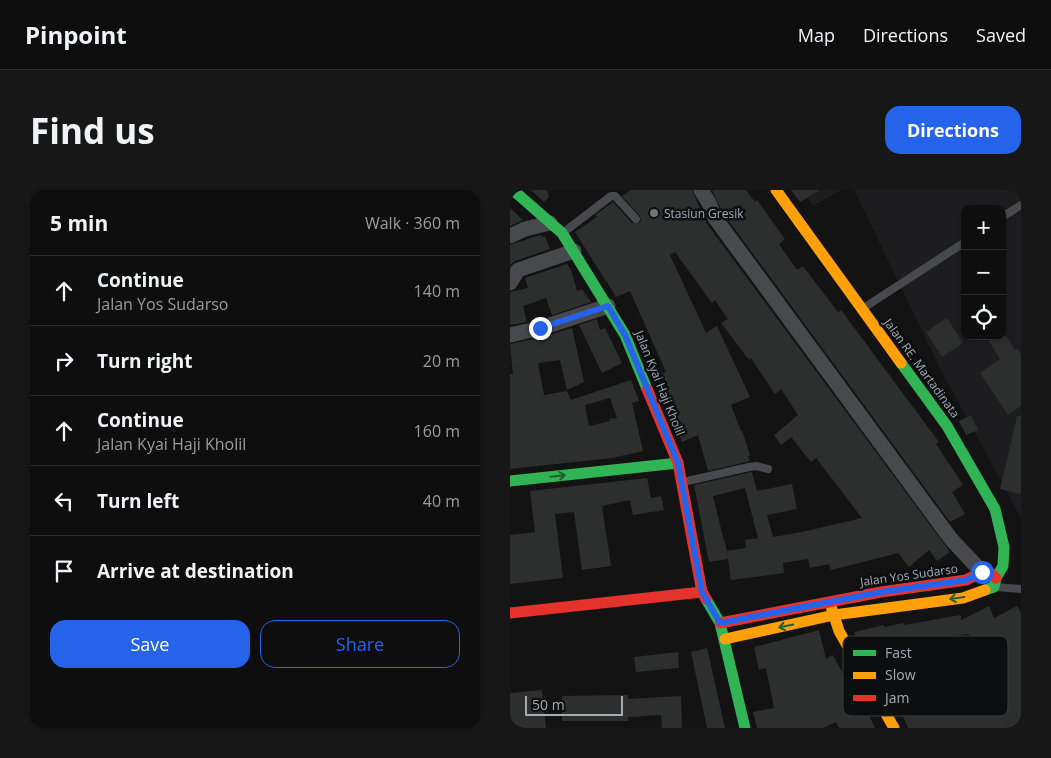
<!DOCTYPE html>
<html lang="en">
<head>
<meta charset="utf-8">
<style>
  body { margin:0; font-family:"Open Sans",sans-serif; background:#171717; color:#f1f3f6 }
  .controls { position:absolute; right:15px; top:15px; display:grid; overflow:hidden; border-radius:10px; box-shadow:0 1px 4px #0004 }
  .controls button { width:45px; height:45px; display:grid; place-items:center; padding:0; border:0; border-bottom:1px solid #2e2e2e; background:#0e0e0e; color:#f1f3f6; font:25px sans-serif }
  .scale { position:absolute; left:15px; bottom:12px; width:98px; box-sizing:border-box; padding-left:5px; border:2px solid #a3abb5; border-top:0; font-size:14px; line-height:18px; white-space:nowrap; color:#a3abb5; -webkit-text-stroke:4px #0d0e0f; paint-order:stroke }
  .stop { position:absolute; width:15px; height:15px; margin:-11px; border:4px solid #2563eb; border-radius:50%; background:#fff }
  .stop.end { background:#2563eb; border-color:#fff; box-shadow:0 1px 5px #0008 }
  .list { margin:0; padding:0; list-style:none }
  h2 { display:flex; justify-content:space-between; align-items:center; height:65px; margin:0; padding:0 20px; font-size:21px }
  h2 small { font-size:16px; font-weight:400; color:#9b9c9e }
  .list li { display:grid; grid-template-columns:32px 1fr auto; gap:15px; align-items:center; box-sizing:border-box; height:70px; padding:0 20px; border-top:1px solid #2e2e2e }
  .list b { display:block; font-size:19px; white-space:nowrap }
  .list p { margin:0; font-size:16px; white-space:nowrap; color:#9b9c9e }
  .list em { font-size:16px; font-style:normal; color:#9b9c9e }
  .actions { display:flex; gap:10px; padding:15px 20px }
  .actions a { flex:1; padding:11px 0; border:1px solid #2563eb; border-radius:15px; text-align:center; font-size:18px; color:#2563eb }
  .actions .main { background:#2563eb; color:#fff }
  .icon { flex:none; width:28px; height:28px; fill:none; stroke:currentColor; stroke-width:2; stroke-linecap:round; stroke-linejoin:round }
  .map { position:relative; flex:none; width:511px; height:538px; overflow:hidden; border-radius:15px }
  header { display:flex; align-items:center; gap:30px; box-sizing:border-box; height:70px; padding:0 25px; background:#0e0e0e; border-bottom:1px solid #2e2e2e }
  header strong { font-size:24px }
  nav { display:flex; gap:28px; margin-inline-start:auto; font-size:18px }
  .intro { display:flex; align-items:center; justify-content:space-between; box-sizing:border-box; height:120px; padding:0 30px }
  h1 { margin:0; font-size:35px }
  .button { padding:12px 22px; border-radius:15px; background:#2563eb; color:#fff; font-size:18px; font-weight:700 }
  main { display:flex; gap:30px; padding:0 30px }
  aside { flex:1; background:#0e0e0e; border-radius:15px; box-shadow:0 1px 4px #0004 }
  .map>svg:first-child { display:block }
  .built { fill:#1d1d1f; fill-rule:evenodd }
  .building { fill:#2d2e2e; fill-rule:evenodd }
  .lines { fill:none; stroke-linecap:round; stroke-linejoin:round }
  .lane { stroke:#47494c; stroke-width:8 }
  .street { stroke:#47494c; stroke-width:15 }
  .fast { stroke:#30b455; stroke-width:11 }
  .slow { stroke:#ff9f0a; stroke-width:11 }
  .jam { stroke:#e5322d; stroke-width:11 }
  .oneway { stroke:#1e6132 }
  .route { stroke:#2563eb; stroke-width:6 }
  .poi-dot { fill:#71767c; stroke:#0d0e0f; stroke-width:2 }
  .labels { text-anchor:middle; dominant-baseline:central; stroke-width:5; stroke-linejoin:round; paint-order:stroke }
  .poi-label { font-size:12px; fill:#a3abb5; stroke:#0d0e0f; text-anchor:start }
  .street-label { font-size:12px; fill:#a3abb5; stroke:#0d0e0f }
  .key { fill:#0d0e0f; stroke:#3a3d41; stroke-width:1 }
  .key-label { font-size:14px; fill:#a3abb5 }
</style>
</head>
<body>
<header>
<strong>Pinpoint</strong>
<nav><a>Map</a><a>Directions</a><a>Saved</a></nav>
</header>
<div class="intro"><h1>Find us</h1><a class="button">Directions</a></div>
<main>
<aside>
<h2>5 min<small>Walk · 360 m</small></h2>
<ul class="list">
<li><svg class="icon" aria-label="ahead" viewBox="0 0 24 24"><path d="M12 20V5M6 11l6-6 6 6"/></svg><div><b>Continue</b><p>Jalan Yos Sudarso</p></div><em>140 m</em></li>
<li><svg class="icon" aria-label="right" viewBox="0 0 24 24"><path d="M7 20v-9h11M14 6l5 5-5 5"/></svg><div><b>Turn right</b></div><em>20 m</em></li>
<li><svg class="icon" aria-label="ahead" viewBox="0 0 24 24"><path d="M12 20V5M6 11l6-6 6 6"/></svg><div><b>Continue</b><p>Jalan Kyai Haji Kholil</p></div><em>160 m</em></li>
<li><svg class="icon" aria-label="left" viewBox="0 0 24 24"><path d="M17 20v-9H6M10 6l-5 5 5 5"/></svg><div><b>Turn left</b></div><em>40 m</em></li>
<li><svg class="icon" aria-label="arrive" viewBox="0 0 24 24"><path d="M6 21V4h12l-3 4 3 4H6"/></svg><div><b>Arrive at destination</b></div></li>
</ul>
<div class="actions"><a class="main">Save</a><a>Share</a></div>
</aside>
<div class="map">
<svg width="511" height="538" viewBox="0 0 511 538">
  <rect width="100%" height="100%" fill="#131313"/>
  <g class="built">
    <polygon points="291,0 331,0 303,16"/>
    <path d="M344,0H511V328L430,178ZM455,19H492V146H455Z"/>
  </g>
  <g class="building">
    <polygon points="21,0 37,0 39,7 34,12"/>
    <polygon points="121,0 182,0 197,34 440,362 427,371 419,360 399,377 388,363 321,380 319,374 300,378 298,369 273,373 274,383 221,390 217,361 236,358 235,350 248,348 235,298 203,306 214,351 215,351 218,369 199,372 184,295 242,282 247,301 282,294 287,319 257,325 263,347 292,342 352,328 306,268 301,272 281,247 271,255 264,245 288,225 271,199 265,204 241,168 239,170 211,133 218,129 205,110 202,113 165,62 160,65 196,143 207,136 240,207 221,215 231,241 232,240 240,265 238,266 240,271 198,281 188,245 172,252 145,186 156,182 120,101 106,107 65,42 87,27 85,25 103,12 122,33 129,33 131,30 130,26 112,6"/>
    <polygon points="202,0 236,0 245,12 247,10 275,49 269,54 287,80 293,76 328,122 331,120 429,252 426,254 453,295 442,302 455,324 440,332 213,23"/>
    <polygon points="281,0 310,0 290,12"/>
    <polygon points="0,18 13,30 0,36"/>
    <polygon points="30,45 32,47 35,46 40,59 5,71 0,75 0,55"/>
    <polygon points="57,74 61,80 67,101 72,99 81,112 42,125 36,108 13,116 17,132 0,135 0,102 18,98 15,88"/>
    <polygon points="437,128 453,153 432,167 416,142"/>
    <polygon points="87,129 90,140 95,138 112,173 92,183 69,135"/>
    <path d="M62,138L74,192L57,200L50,170L28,173L34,205L57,201L61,210L121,190L129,211L122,213L133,261L102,268L0,279V184H3L0,154L33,147ZM100,208L107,228L100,229V231L79,236L75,215Z"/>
    <polygon points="476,146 496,146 505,160 507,158 511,164 511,216 498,225 470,183 490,169"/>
    <polygon points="461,225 468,240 456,245 449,231"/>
    <polygon points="507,226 511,226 511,304 490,299"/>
    <polygon points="137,288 141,308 151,306 154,320 123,325 120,310 92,316 101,376 72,380 64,322 45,324 53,388 0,394 0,345 25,342 20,301"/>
    <path d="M479,416L484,428L507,416L511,423V538H398L386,509L382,511L365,459L354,462L344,442L374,435V437L394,433V435L451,425V430ZM459,444L469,463L446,469L441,446Z"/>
    <polygon points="309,440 316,469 323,465 345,507 347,506 355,524 358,523 365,538 329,538 326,532 313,538 247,538 243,522 264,518 256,478 249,480 244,457"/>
    <polygon points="197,458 215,538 197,538 181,462"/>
    <polygon points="168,462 169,478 126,482 124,467"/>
    <polygon points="32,500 36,538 0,538 0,503"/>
    <polygon points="118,505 118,509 171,506 172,538 152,538 151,525 118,527 118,531 52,531 52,506"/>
  </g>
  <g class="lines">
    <g class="lane">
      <polyline points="492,27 511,15"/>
      <polyline points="54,42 101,6 105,6 126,29"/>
      <polyline points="352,119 455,52"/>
      <polyline points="173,292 239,277 246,276 258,279"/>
      <polyline points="486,397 511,399"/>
    </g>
    <g class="street">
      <polyline points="191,0 199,13 205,28 441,349 472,382"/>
      <polyline points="0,46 15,39 40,33"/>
      <polyline points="0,93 8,80 64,61"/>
      <polyline points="0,145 31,138 98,116"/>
    </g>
    <g class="fast">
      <polyline points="3,0 52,43 115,145 137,199"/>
      <polyline points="391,173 437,236 485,319 494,357 493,376 486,388 484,397 475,400"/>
      <polyline points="0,291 168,273"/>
      <polyline points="196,409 210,433 235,538"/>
    </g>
    <g class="slow">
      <polyline points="266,0 391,173"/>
      <polyline points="320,413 329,441 384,538"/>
      <polyline points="215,449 324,425 453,408 475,400"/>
    </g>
    <g class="jam">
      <polyline points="137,199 168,273 192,402 196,409"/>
      <polyline points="0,423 192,402"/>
      <polyline points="210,433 371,402 456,390 472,382 479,382 486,388"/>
    </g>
  </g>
  <defs><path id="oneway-shaft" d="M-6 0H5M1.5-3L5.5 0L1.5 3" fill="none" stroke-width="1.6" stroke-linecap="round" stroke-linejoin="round" transform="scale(1.25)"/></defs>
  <g class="oneway">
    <use href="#oneway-shaft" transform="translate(48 286) rotate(-6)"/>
    <use href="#oneway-shaft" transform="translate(447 408) rotate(172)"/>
    <use href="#oneway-shaft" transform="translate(276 436) rotate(168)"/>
  </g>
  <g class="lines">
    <polyline class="route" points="30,138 98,116 115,145 168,273 192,402 210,433 371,402 456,390 472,382"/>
  </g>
  <circle class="poi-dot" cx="144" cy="23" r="5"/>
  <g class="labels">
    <g class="poi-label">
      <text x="154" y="23">Stasiun Gresik</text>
    </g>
    <g class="street-label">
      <text transform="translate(412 178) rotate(54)">Jalan RE. Martadinata</text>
      <text transform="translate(150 193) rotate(68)">Jalan Kyai Haji Kholil</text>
      <text transform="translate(399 385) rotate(-8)">Jalan Yos Sudarso</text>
    </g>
  </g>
  <rect x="333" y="446" width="165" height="80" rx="8" class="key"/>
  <rect x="343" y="460" width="23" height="6" fill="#30b455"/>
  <rect x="343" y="482" width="23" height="7" fill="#ff9f0a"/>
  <rect x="343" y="505" width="23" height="6" fill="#e5322d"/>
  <g class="key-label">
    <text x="375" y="468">Fast</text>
    <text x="375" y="490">Slow</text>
    <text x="375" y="513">Jam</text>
  </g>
</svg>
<div class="controls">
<button>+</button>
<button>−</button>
<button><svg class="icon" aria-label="locate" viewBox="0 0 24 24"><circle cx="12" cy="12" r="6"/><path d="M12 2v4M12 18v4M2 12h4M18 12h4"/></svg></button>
</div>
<div class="scale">50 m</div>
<div class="stop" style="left:472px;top:382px"></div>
<div class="stop end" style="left:30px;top:138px"></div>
</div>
</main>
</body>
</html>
